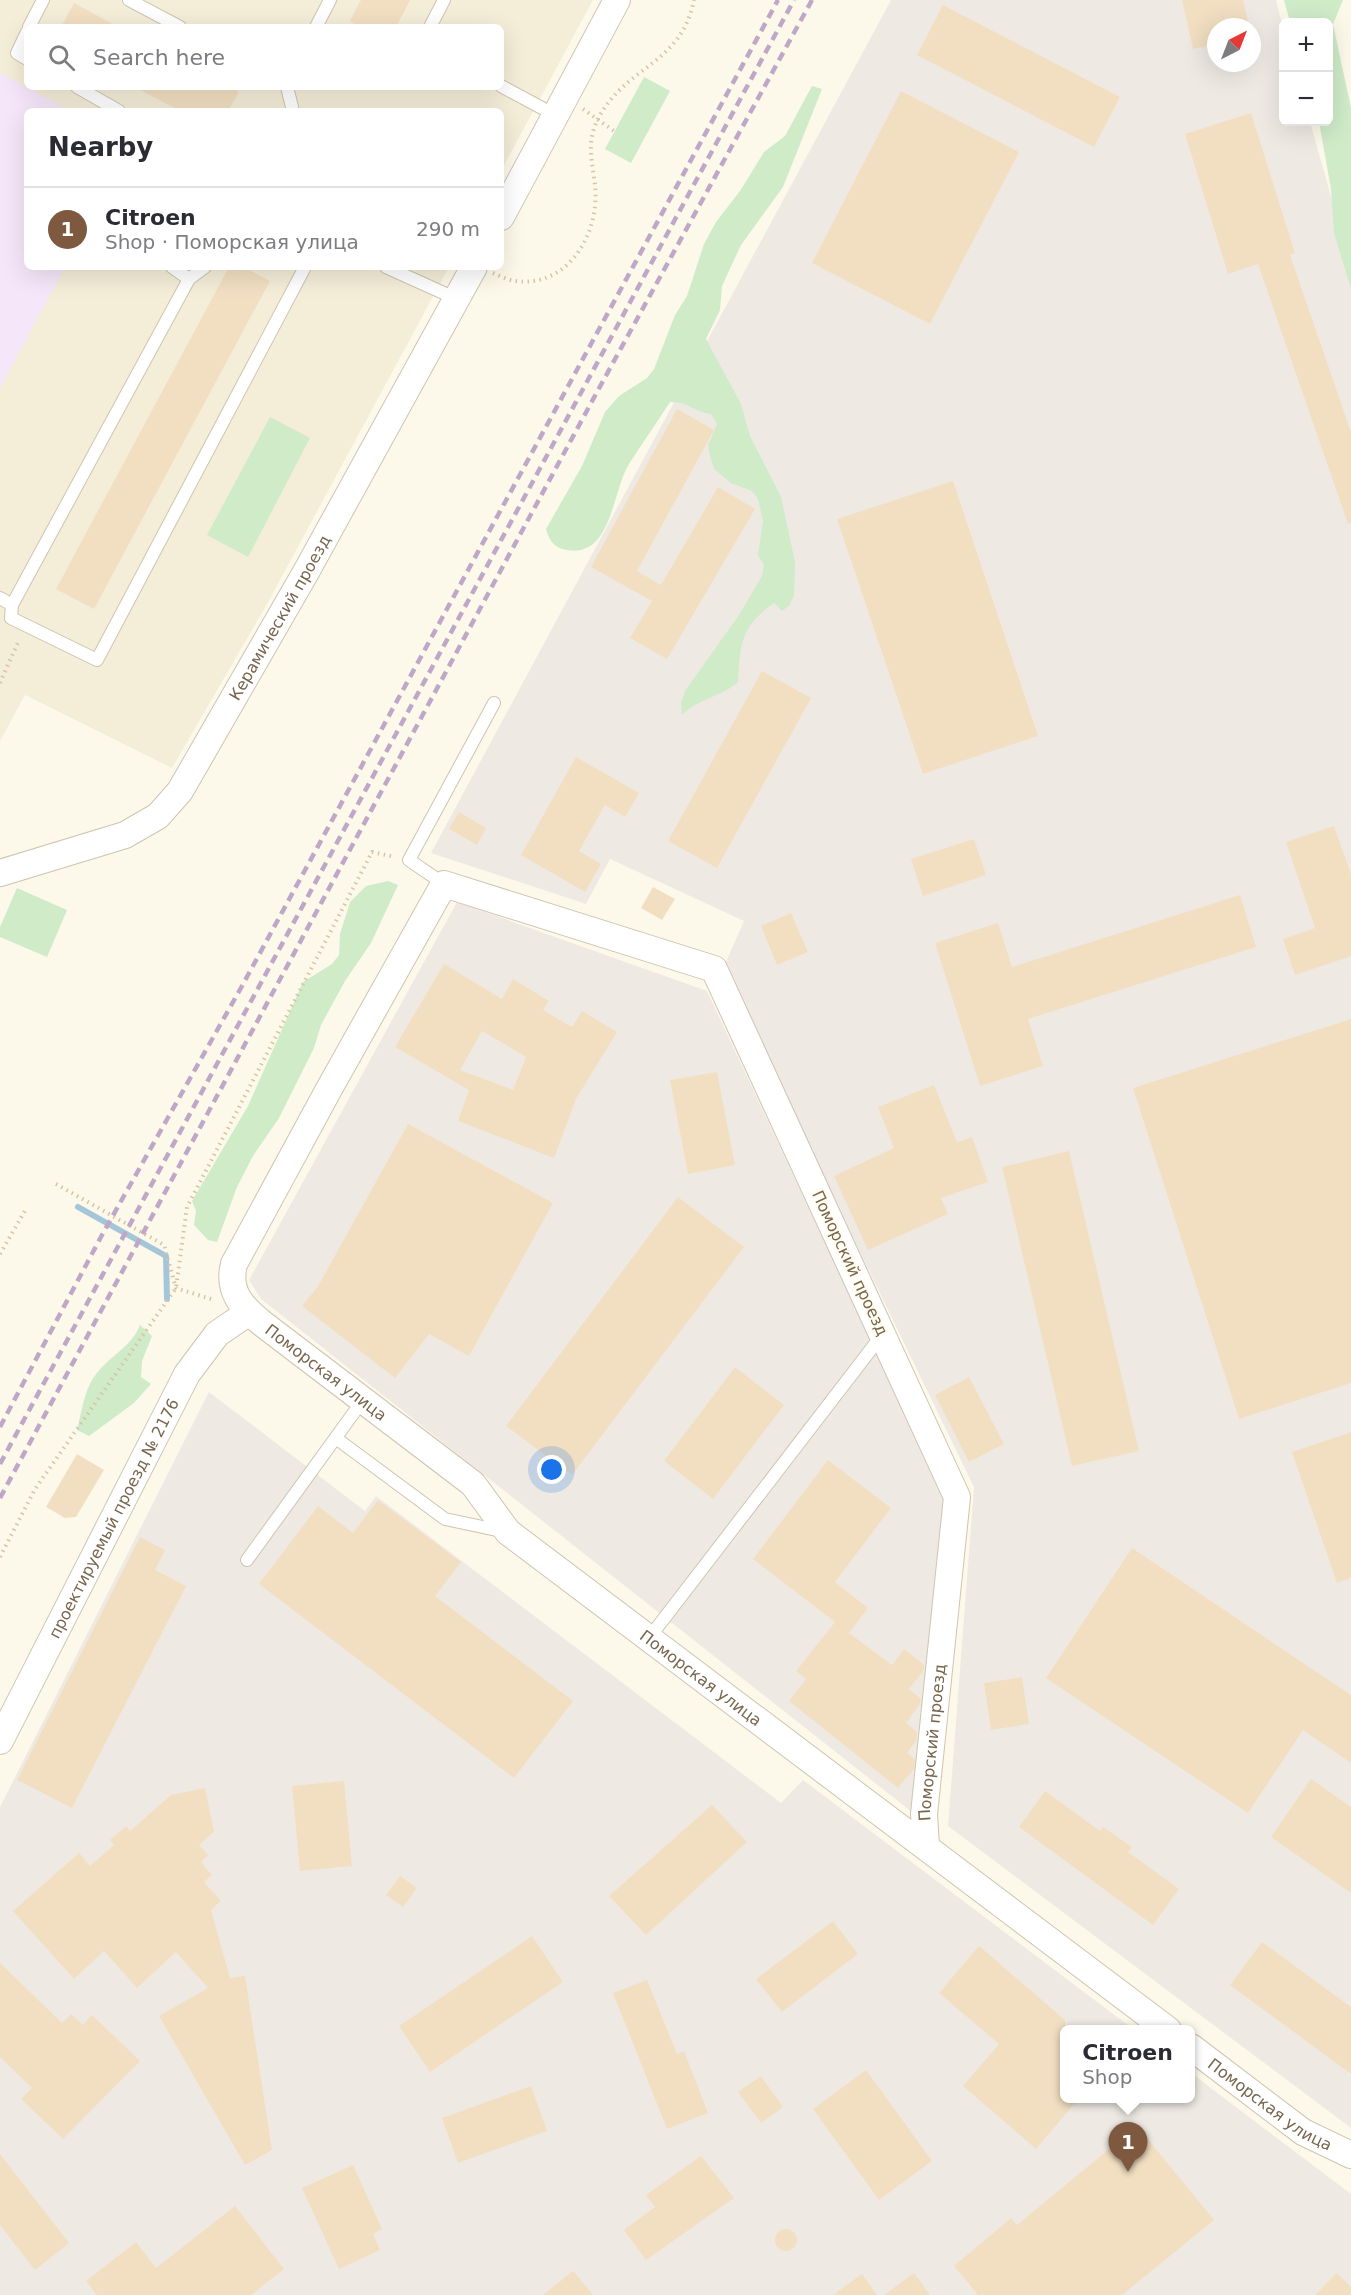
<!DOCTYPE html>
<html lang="en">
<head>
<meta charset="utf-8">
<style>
  body { margin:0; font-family:"DejaVu Sans",sans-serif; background:#f2f2f3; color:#2b2b33 }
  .controls { position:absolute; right:18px; top:18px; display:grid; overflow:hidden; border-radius:9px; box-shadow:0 6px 24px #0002 }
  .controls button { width:54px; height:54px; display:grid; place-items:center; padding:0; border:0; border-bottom:2px solid #e1e1e2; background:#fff; color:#2b2b33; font:30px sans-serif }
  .compass { position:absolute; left:1207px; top:18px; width:54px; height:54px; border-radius:50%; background:#fff; box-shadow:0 6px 24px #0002; rotate:42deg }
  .you { position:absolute; left:552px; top:1470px; width:21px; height:21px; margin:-15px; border:4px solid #fff; border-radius:50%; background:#1a73e8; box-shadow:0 0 0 9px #1a73e833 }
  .badge { display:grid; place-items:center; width:39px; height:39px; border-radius:50%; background:#7f5840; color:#fff; font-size:20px; font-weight:700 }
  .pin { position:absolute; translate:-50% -50px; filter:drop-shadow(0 2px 3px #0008) }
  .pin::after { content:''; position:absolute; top:32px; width:21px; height:18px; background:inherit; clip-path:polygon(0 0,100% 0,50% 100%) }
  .popup { position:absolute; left:1060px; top:2025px; width:135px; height:78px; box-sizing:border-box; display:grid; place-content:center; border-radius:9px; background:#fff; filter:drop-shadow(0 2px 4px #0005); font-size:20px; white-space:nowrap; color:#7c7c81 }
  .popup b { font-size:22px; color:#2b2b33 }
  .popup::after { content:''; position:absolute; left:50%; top:100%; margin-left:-12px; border:12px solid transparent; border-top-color:#fff }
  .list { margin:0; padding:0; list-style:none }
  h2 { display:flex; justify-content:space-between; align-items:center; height:78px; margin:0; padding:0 24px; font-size:26px }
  h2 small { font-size:20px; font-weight:400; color:#7c7c81 }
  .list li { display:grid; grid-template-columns:39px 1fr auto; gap:18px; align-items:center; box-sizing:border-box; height:84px; padding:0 24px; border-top:2px solid #e1e1e2 }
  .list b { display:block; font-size:22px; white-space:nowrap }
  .list p { margin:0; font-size:20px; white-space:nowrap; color:#7c7c81 }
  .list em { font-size:20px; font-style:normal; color:#7c7c81 }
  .icon { flex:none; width:33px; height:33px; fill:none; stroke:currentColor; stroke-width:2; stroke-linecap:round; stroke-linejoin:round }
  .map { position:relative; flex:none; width:1351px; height:2295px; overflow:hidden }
  .search { position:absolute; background:#fff; box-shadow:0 6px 24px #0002; left:24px; top:24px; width:480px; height:66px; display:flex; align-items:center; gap:15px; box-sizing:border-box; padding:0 21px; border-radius:9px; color:#7c7c81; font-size:22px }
  .panel { position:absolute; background:#fff; box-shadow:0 6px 24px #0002; left:24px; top:108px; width:480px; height:162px; border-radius:9px }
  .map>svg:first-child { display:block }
  .residential { fill:#f4edd8; fill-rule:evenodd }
  .industrial { fill:#eeeae3; fill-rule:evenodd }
  .education { fill:#f6e6f9 }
  .green { fill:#cfebc8 }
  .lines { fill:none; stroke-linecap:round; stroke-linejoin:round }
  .stream { stroke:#a4c6d9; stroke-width:6 }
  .building { fill:#f2dfc2; fill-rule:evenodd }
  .lane-casing { stroke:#cfc4af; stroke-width:14 }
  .street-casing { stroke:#cfc4af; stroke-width:28 }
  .path { stroke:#d8c3a4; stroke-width:4; stroke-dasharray:1.5 4.5; stroke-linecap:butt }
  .lane { stroke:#fff; stroke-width:12 }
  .street { stroke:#fff; stroke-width:26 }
  .rail { stroke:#bfa7c8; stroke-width:4.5; stroke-dasharray:9 6; stroke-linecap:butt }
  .labels { text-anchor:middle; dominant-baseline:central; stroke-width:5; stroke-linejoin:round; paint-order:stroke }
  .street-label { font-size:16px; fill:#78654d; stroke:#fffcf1 }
</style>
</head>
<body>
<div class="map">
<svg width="1351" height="2295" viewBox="0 0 1351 2295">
  <rect width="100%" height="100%" fill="#fdf9ea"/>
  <path class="residential" d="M0,0H593L501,171V111H27V267H449L267,604L172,768L25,695L0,741ZM27,27H501V87H27Z"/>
  <g class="industrial">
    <path d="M891,0H1276L1283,28L1284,122H1310L1351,267V2128L948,1826L974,1487L822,1174L725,964L744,921L610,859L586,904L431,853ZM1216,27H1252V63H1216Z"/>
    <polygon points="457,902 707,991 949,1508 917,1816 261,1299 249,1280"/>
    <polygon points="209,1392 365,1511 376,1496 781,1803 803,1780 1133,2029 1065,2030 1065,2098 1191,2098 1191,2073 1351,2194 1351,2295 0,2295 0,1807"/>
  </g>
  <polygon class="education" points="0,73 71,111 27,111 27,267 65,267 0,388"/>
  <g class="green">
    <polygon points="1284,0 1343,0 1333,24 1351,108 1351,289 1334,233 1331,189 1319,122 1328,122 1328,22 1290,22"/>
    <polygon points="644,77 670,91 631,163 605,149"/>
    <path d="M812,86L822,89L783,187L741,245L722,286L720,310L706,339L741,404L750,436L781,497L795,562L794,595L790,605L782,611L774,603C741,626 740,644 738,682C721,697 697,699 682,715L681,703L685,691L739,615L762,576L764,565L758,555L763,521L758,499L752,491L731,483L714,469L710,456L708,445L717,424L711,414C695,412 686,401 670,402C657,423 642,443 629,464C612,491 612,558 567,550C554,548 549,540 546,529L582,466L605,412L619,396L647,378L654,369L675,315L687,296L704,244L716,222L740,191L764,152L785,136Z"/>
    <polygon points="270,417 310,438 248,557 207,535"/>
    <polygon points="388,881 398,885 371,943 345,981 321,1025 314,1048 279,1118 253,1156 237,1187 217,1242 208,1240 194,1225 196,1211 192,1201 248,1106 303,982 332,964 339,955 340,934 350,902 366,886"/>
    <polygon points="17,888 67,910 47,957 0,937 0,927"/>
    <path d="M140,1325L152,1336L142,1361L141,1377L151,1384L134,1403L89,1436L77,1430C82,1412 84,1388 97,1373C110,1356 132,1346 140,1325Z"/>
  </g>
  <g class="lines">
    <polyline class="stream" points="78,1207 166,1256 167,1299"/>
  </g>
  <g class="building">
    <polygon points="361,0 410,0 396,27 360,27 350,21"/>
    <polygon points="1182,0 1243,0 1249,27 1216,27 1216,44 1193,49"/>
    <polygon points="74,3 118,27 61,27"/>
    <polygon points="943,5 1120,97 1094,147 917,55"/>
    <polygon points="135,87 230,87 239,92 228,111 180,111"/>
    <polygon points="901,91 1019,152 930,324 812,263"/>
    <polygon points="1251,113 1295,253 1290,255 1351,432 1351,523 1348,524 1258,264 1228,274 1185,134"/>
    <polygon points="229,267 244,267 270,281 94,609 56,589"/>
    <polygon points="677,409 714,430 637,571 661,585 718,487 755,509 667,659 630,638 652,601 591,567"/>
    <polygon points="953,481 1038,736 923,774 837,519"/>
    <polygon points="762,671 811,698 717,868 668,841"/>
    <polygon points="576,757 639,793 625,817 605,805 579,851 601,864 585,892 521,855"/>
    <polygon points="459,812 486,828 477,845 449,829"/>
    <polygon points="1334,826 1351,874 1351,956 1295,975 1283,939 1315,928 1286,842"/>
    <polygon points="974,839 986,875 923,896 911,859"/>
    <polygon points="653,887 675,899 662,920 641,908"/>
    <polygon points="1240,895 1256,947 1028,1019 1043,1066 980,1086 935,943 998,923 1012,967"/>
    <polygon points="791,913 808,952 777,965 761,926"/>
    <path d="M444,964L502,999L513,979L549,1001L543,1010L572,1027L582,1011L617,1032L576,1099L554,1158L458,1121L469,1090L395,1047ZM482,1031L526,1057L513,1090L460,1070Z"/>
    <polygon points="1351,1019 1351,1383 1239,1419 1133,1088"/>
    <polygon points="717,1072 735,1165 688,1174 670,1080"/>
    <polygon points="934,1085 957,1142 972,1137 988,1182 941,1198 948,1214 868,1250 834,1176 894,1148 878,1107"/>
    <polygon points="408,1124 553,1203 469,1356 429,1334 395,1378 302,1306 318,1286"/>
    <polygon points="1069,1151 1139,1451 1072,1466 1002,1167"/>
    <polygon points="678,1197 744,1247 572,1475 506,1426"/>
    <polygon points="735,1367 784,1405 713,1499 664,1461"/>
    <polygon points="969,1377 1004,1444 969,1462 935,1395"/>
    <polygon points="1351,1432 1351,1578 1337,1583 1292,1452"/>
    <polygon points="77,1454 104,1470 76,1517 65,1518 46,1507"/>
    <polygon points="828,1460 891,1508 835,1582 868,1608 849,1633 892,1665 904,1649 924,1665 924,1670 909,1689 921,1699 920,1704 906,1723 917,1732 916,1741 907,1753 915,1759 914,1769 898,1788 789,1701 806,1679 796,1671 835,1622 753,1559"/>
    <polygon points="378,1500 461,1562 435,1596 573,1701 514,1778 259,1584 318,1506 353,1533"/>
    <polygon points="140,1537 165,1550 155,1570 186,1586 72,1808 17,1780"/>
    <polygon points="1132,1548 1351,1695 1351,1763 1303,1730 1248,1813 1046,1678"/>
    <polygon points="1022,1677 1029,1724 991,1730 984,1683"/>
    <polygon points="1311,1779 1351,1807 1351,1893 1271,1837"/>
    <polygon points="344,1781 352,1866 300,1871 292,1786"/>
    <polygon points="205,1788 214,1832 199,1845 208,1855 201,1862 212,1875 204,1882 221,1901 211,1910 230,1978 245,1976 272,2150 245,2165 159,2016 208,1988 176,1952 137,1988 104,1951 74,1979 13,1911 79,1853 90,1866 114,1845 110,1840 126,1826 130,1831 171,1795"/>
    <polygon points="1045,1791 1100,1831 1103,1827 1132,1847 1128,1852 1179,1889 1153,1925 1019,1827"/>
    <polygon points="712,1805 747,1842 646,1935 609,1896"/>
    <polygon points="400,1876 417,1888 403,1907 386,1895"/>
    <polygon points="833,1921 858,1954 782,2012 756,1979"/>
    <polygon points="532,1936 563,1982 430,2072 399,2026"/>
    <polygon points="1262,1942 1351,2007 1351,2074 1230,1985"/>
    <polygon points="979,1946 1065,2020 1065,2098 1079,2098 1036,2149 963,2086 999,2044 939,1993"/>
    <polygon points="0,1963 62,2023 71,2014 83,2025 92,2015 140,2061 63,2139 21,2099 32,2088 0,2057"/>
    <polygon points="647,1980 677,2054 684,2051 708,2113 667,2129 613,1993"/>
    <polygon points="866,2070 932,2161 879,2200 813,2109"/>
    <polygon points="761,2076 783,2107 761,2123 738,2092"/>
    <polygon points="531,2086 547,2131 458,2163 442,2118"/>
    <polygon points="1137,2126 1214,2220 1122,2295 978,2295 954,2266 1011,2218 1017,2225"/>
    <polygon points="0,2154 69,2243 35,2270 0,2225"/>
    <polygon points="701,2156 734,2198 646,2260 624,2230 655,2207 646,2195"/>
    <polygon points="353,2165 382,2229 373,2234 380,2250 339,2269 302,2188"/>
    <polygon points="235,2206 284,2269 251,2295 97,2295 86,2281 136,2242 156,2268"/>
    <circle cx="786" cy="2240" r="11"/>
    <polygon points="573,2271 593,2295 543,2295"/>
    <polygon points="914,2273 930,2295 884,2295"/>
    <polygon points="1337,2273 1351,2287 1351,2295 1315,2295"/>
    <polygon points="862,2274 877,2295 833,2295"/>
  </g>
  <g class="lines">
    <defs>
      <g id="lane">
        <polyline points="129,0 180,27"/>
        <polyline points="29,27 43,0"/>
        <polyline points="316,27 330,0"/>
        <polyline points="430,27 444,0"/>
        <polyline points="27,32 17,53 27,59"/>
        <polyline points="501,86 555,115"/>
        <polyline points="77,87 119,111"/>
        <polyline points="287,87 293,111"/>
        <polyline points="172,267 189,279 12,605 11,618 97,660 305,267"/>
        <polyline points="386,267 457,299"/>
        <polyline points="189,279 205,267"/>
        <polyline points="0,598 12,605"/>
        <polyline points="444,884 409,860 494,703"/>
        <polyline points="337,1439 445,1519 506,1532"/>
        <polyline points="247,1560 363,1400"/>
        <polyline points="649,1638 882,1335"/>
      </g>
      <g id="street">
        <polyline points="501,217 617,0"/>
        <path id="s1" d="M0,873L125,835L158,816L180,791L306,572L474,267"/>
        <path id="s2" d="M0,1741L187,1374L217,1334L249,1312"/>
        <path id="s3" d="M926,1846L924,1814L957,1497L714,969L444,884L329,1089L234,1264C227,1292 242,1307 263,1324L473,1484L508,1532L1168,2030"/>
        <path id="s4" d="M1191,2047L1303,2132L1351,2155"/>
      </g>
    </defs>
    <use href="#lane" class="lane-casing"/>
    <use href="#street" class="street-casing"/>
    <g class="path">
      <polyline points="583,109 614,131"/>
      <path d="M493,273C500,276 508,280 515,281C561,287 591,247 595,206C599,174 581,150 599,117C627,65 681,65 694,0"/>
      <polyline points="0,683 19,640"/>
      <polyline points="56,1184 164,1245 176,1288 214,1300"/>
      <polyline points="0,1254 26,1209"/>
      <polyline points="0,1557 35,1489 176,1288 187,1207 372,852 395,857"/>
    </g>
    <use href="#lane" class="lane"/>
    <use href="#street" class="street"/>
    <g class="rail">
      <polyline points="0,1427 102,1235 242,986 778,0"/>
      <polyline points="0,1464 794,0"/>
      <polyline points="0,1498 597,392 812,0"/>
    </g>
  </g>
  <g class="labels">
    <g class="street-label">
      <text stroke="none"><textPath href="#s1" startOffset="402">Керамический проезд</textPath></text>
      <text transform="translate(850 1263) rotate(65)">Поморский проезд</text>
      <text stroke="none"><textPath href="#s3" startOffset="1800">Поморская улица</textPath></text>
      <text stroke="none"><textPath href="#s2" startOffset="250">проектируемый проезд № 2176</textPath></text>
      <text stroke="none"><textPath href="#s3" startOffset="2286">Поморская улица</textPath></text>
      <text stroke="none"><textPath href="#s3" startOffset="104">Поморский проезд</textPath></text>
      <text stroke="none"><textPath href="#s4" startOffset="98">Поморская улица</textPath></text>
    </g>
  </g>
</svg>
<div class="controls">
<button>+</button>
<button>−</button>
</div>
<svg class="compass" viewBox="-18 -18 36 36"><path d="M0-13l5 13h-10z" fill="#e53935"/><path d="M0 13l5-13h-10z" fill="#7c7c81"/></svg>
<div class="you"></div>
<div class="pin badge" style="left:1128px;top:2172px">1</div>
<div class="popup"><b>Citroen</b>Shop</div>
<div class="search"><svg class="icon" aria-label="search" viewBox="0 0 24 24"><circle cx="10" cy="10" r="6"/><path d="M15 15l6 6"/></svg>Search here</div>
<section class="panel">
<h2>Nearby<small></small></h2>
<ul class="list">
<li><span class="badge">1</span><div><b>Citroen</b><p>Shop · Поморская улица</p></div><em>290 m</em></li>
</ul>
</section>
</div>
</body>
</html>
